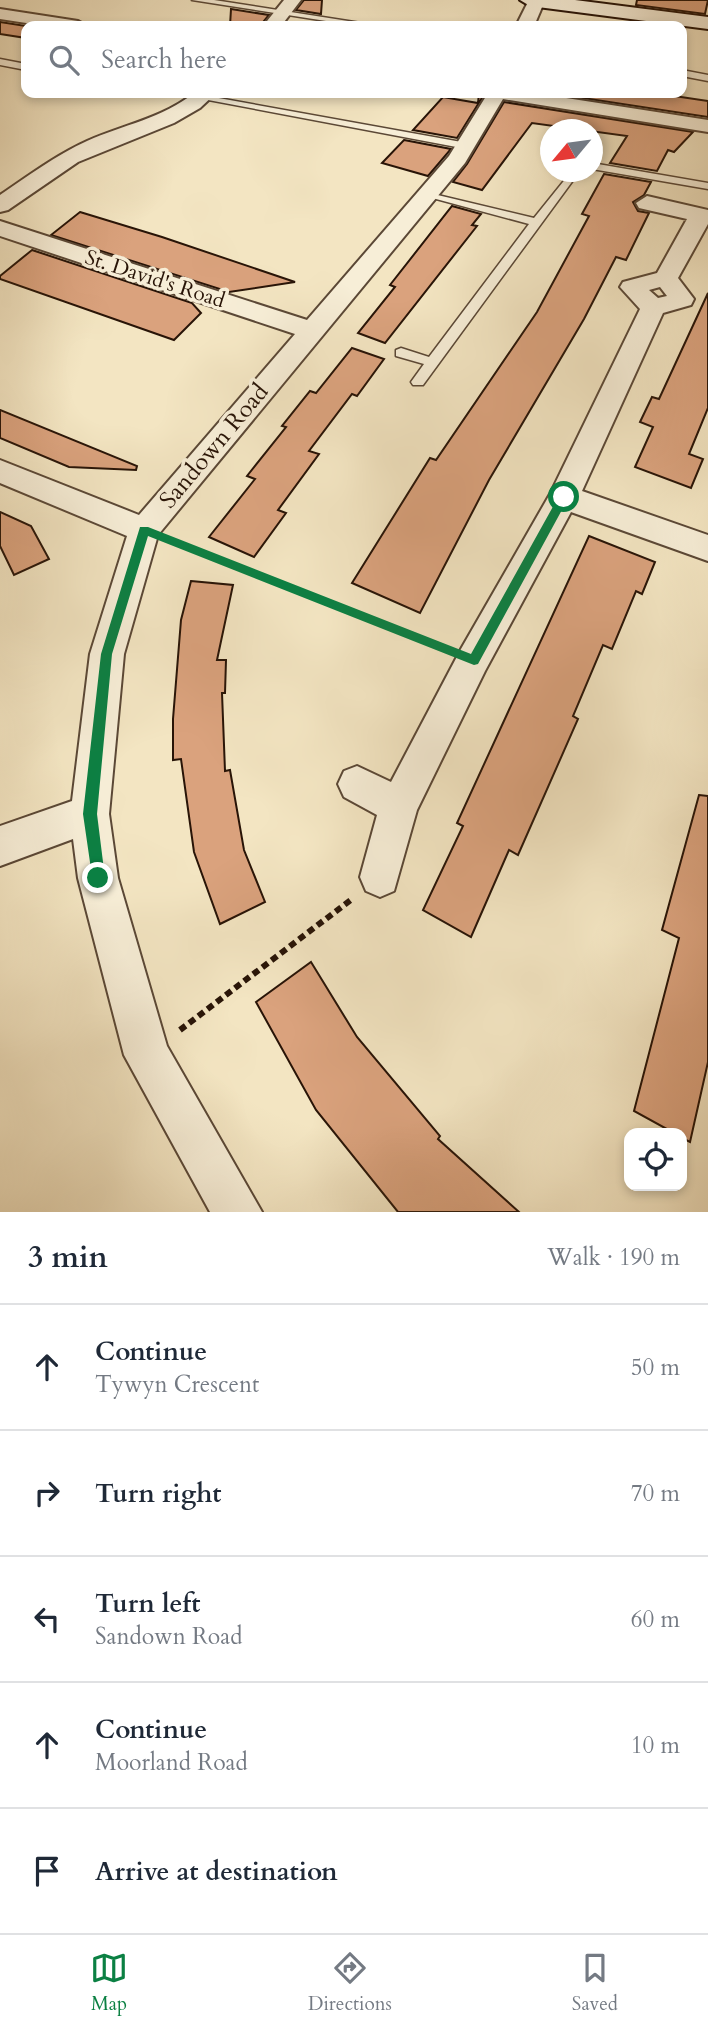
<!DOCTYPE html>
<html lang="en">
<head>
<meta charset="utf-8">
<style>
  body { margin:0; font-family:Cardo,serif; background:#f6f6f7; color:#1f2937 }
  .controls { position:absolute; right:21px; bottom:21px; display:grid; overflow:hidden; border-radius:14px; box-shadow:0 4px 10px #0003 }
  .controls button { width:63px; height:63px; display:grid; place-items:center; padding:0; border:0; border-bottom:2px solid #e0e1e3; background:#fff; color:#1f2937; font:35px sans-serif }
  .compass { position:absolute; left:540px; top:119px; width:63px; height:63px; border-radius:50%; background:#fff; box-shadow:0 4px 10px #0003; rotate:241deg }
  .stop { position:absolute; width:21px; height:21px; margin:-16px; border:5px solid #0b8043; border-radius:50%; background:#fff }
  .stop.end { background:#0b8043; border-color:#fff; box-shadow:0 2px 7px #0008 }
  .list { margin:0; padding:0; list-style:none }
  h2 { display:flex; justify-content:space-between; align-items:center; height:91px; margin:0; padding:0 28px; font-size:30px }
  h2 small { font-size:23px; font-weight:400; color:#747a83 }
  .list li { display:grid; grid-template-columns:46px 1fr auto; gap:21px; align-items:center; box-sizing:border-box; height:126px; padding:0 28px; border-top:2px solid #e0e1e3 }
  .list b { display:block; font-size:26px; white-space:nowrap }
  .list p { margin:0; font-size:23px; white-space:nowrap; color:#747a83 }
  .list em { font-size:23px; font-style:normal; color:#747a83 }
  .icon { flex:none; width:38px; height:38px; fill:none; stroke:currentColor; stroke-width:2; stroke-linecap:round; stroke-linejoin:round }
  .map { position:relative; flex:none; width:708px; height:1212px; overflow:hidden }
  .search { position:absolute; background:#fff; box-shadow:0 4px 10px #0003; left:21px; right:21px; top:21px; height:77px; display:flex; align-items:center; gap:18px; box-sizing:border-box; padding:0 24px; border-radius:14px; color:#747a83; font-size:26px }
  .sheet { height:721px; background:#fff }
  nav { display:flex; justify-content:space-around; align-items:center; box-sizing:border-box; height:98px; border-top:2px solid #e0e1e3; background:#fff; font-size:19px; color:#747a83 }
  nav a { display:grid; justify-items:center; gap:4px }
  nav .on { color:#0b8043 }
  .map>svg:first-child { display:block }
  .building { fill:#daa27d; stroke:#281407; stroke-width:2 }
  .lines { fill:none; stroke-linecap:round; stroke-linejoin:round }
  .lane-casing { stroke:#5b4836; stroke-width:3 }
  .street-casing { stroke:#5b4836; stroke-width:4 }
  .secondary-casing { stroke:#281407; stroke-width:4 }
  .path-far1 { stroke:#281407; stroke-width:4.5; stroke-dasharray:5 3.5; stroke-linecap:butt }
  .path { stroke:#281407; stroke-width:6; stroke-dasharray:7 4.5; stroke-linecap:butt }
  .lane { fill:#f7eed7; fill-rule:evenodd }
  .street { fill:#f7eed7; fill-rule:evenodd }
  .secondary { fill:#f7eed7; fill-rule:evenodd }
  .route { fill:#0b8043 }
  .labels { text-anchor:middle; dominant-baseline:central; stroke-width:7; stroke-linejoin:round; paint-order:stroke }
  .far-street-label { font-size:21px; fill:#281407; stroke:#f7eed7 }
  .street-label { font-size:24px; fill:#281407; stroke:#f7eed7 }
</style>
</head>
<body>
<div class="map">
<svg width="708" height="1212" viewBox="0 0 708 1212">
  <rect width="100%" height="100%" fill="#f3e5c2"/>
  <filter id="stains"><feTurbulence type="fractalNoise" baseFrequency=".00286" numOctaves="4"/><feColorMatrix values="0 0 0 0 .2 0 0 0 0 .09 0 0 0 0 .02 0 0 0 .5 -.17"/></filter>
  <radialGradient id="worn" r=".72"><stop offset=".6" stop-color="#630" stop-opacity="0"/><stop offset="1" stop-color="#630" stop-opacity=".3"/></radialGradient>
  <g class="building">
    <polygon points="304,0 322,0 321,14 296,10"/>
    <polygon points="637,0 708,0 705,14 636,5"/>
    <polygon points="231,9 269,15 260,26 230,26"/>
    <polygon points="0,22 26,26 26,38 0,34"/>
    <polygon points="479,93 485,93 457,138 413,130 443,97 478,103"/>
    <polygon points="550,93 654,93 708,101 708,117"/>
    <polygon points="504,102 693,132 674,152 668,150 657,171 610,163 627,136 532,123 482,190 453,182 467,164"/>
    <polygon points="404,140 451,149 428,176 382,163"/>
    <polygon points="604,174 651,182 644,195 633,202 638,211 649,213 626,260 616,257 584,319 489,480 420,613 352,583 430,458 436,460 537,312 589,216 582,214"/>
    <polygon points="452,206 481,214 472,225 477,226 385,343 358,333 395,287 390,285"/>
    <polygon points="80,212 162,237 295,282 229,292 51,235"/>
    <polygon points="32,250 192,303 201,313 174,340 0,279 0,276"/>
    <polygon points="708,293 708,408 689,454 703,459 691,488 635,467 653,427 640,422 652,397 659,399"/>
    <polygon points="352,348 384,359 357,396 352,394 309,451 319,454 278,510 286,513 254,557 209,537 255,479 247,476 286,427 282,426 310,391 316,393"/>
    <polygon points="0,410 137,466 136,470 69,467 0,438"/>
    <polygon points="0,512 31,526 49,559 14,575 0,546"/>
    <polygon points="589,536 655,562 642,594 636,591 612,649 603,645 573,716 578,719 518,855 509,850 471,937 423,910 463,826 457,823"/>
    <polygon points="191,581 233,585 217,660 226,660 225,693 222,693 225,771 230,770 244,850 265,902 220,924 194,852 181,759 173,760 173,719 181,620"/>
    <polygon points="699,795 708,796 708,1062 690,1142 682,1138 682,1133 674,1133 634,1111 679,938 662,930"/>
    <polygon points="311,962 357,1037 440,1136 438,1139 519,1212 398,1212 316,1110 256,1002"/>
  </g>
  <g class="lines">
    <defs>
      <g id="lane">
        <polygon points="192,0 214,0 380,26 358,26"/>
        <polygon points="0,59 26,64 26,70 0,65"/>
        <polygon points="682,70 708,75 708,81 682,76"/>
        <polygon points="171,93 191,93 467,143 472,146 467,149"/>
        <polygon points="592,163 708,183 708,189 592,169"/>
        <polygon points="571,172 584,172 574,179 423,385 413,385 411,382 424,364 396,356 396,350 401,348 429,357 529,224 425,196 425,192 534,218"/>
      </g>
      <g id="street">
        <polygon points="284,0 301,0 281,26 263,26"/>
        <polygon points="529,0 545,0 534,26 516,26"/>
        <polygon points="0,9 78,21 87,26 46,26 0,19"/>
        <path d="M194,93H216L200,108L174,123L78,162L8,210L0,212V195C28,176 56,155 87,141C123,125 163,118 194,93Z"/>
        <polygon points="488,93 534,93 708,120 708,132 503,99 465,163 158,535 124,654 109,814 118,878 167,1046 262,1212 210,1212 124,1055 78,878 73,839 0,866 0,826 72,801 90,654 127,536 0,483 0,460 139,515 295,334 0,236 0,221 307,320 449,156"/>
        <path d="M647,196L708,210V224L678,278L694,299L691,305L663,313L582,491L708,535V561L571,512L485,671L417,810L394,891L380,897L366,891L360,877L377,815L344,797L338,784L344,771L357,766L391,782L461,649L550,494L640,309L620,287L623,282L657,273L687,219L639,208L636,203ZM660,287L667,296L658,298L649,290Z"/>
      </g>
      <polygon id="secondary" points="520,0 575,0 708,17 708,29 530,6"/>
    </defs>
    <use href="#lane" class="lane-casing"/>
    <use href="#street" class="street-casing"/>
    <use href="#secondary" class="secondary-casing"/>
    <polyline class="path-far1" points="174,542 443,648"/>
    <polyline class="path" points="180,1030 352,899"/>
    <use href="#lane" class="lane"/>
    <use href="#street" class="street"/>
    <use href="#secondary" class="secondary"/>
  </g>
  <polygon class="route" points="560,494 569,497 478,664 474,665 148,536 112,654 97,814 105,878 103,883 93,883 83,814 101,654 140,527 148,527 471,654"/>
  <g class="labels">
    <g class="far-street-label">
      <text transform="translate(155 279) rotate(18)">St. David's Road</text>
    </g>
    <g class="street-label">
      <text transform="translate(214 446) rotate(-50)">Sandown Road</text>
    </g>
  </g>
  <rect width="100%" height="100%" filter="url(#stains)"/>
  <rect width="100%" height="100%" fill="url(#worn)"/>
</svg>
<div class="controls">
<button><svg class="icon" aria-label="locate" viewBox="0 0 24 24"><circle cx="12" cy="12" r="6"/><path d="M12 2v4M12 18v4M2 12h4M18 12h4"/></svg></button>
</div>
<svg class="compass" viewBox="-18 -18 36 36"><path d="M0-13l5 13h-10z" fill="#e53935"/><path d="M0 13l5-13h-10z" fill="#747a83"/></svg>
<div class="stop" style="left:564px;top:497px"></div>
<div class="stop end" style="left:98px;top:878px"></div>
<div class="search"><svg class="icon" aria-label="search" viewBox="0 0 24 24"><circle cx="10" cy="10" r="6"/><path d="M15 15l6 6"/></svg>Search here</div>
</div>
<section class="sheet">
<h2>3 min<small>Walk · 190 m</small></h2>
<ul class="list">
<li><svg class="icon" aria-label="ahead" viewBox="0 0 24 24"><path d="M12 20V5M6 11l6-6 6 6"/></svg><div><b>Continue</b><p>Tywyn Crescent</p></div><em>50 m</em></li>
<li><svg class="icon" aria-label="right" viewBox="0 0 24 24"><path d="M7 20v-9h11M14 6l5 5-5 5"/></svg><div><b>Turn right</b></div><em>70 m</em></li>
<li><svg class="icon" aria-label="left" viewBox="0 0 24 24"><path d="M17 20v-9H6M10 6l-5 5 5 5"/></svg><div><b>Turn left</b><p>Sandown Road</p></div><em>60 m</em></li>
<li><svg class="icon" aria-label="ahead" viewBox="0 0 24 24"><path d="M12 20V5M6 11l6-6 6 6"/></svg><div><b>Continue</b><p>Moorland Road</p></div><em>10 m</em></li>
<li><svg class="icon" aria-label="arrive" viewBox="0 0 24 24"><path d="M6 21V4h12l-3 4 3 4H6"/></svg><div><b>Arrive at destination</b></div></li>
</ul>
</section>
<nav>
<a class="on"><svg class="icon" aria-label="map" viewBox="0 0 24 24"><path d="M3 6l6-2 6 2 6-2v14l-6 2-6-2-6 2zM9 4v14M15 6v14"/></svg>Map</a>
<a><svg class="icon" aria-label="directions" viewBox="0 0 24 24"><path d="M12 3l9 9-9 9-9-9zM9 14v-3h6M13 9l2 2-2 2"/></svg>Directions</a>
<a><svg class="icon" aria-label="saved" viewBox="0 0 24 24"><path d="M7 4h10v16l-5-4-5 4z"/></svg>Saved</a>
</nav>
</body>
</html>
